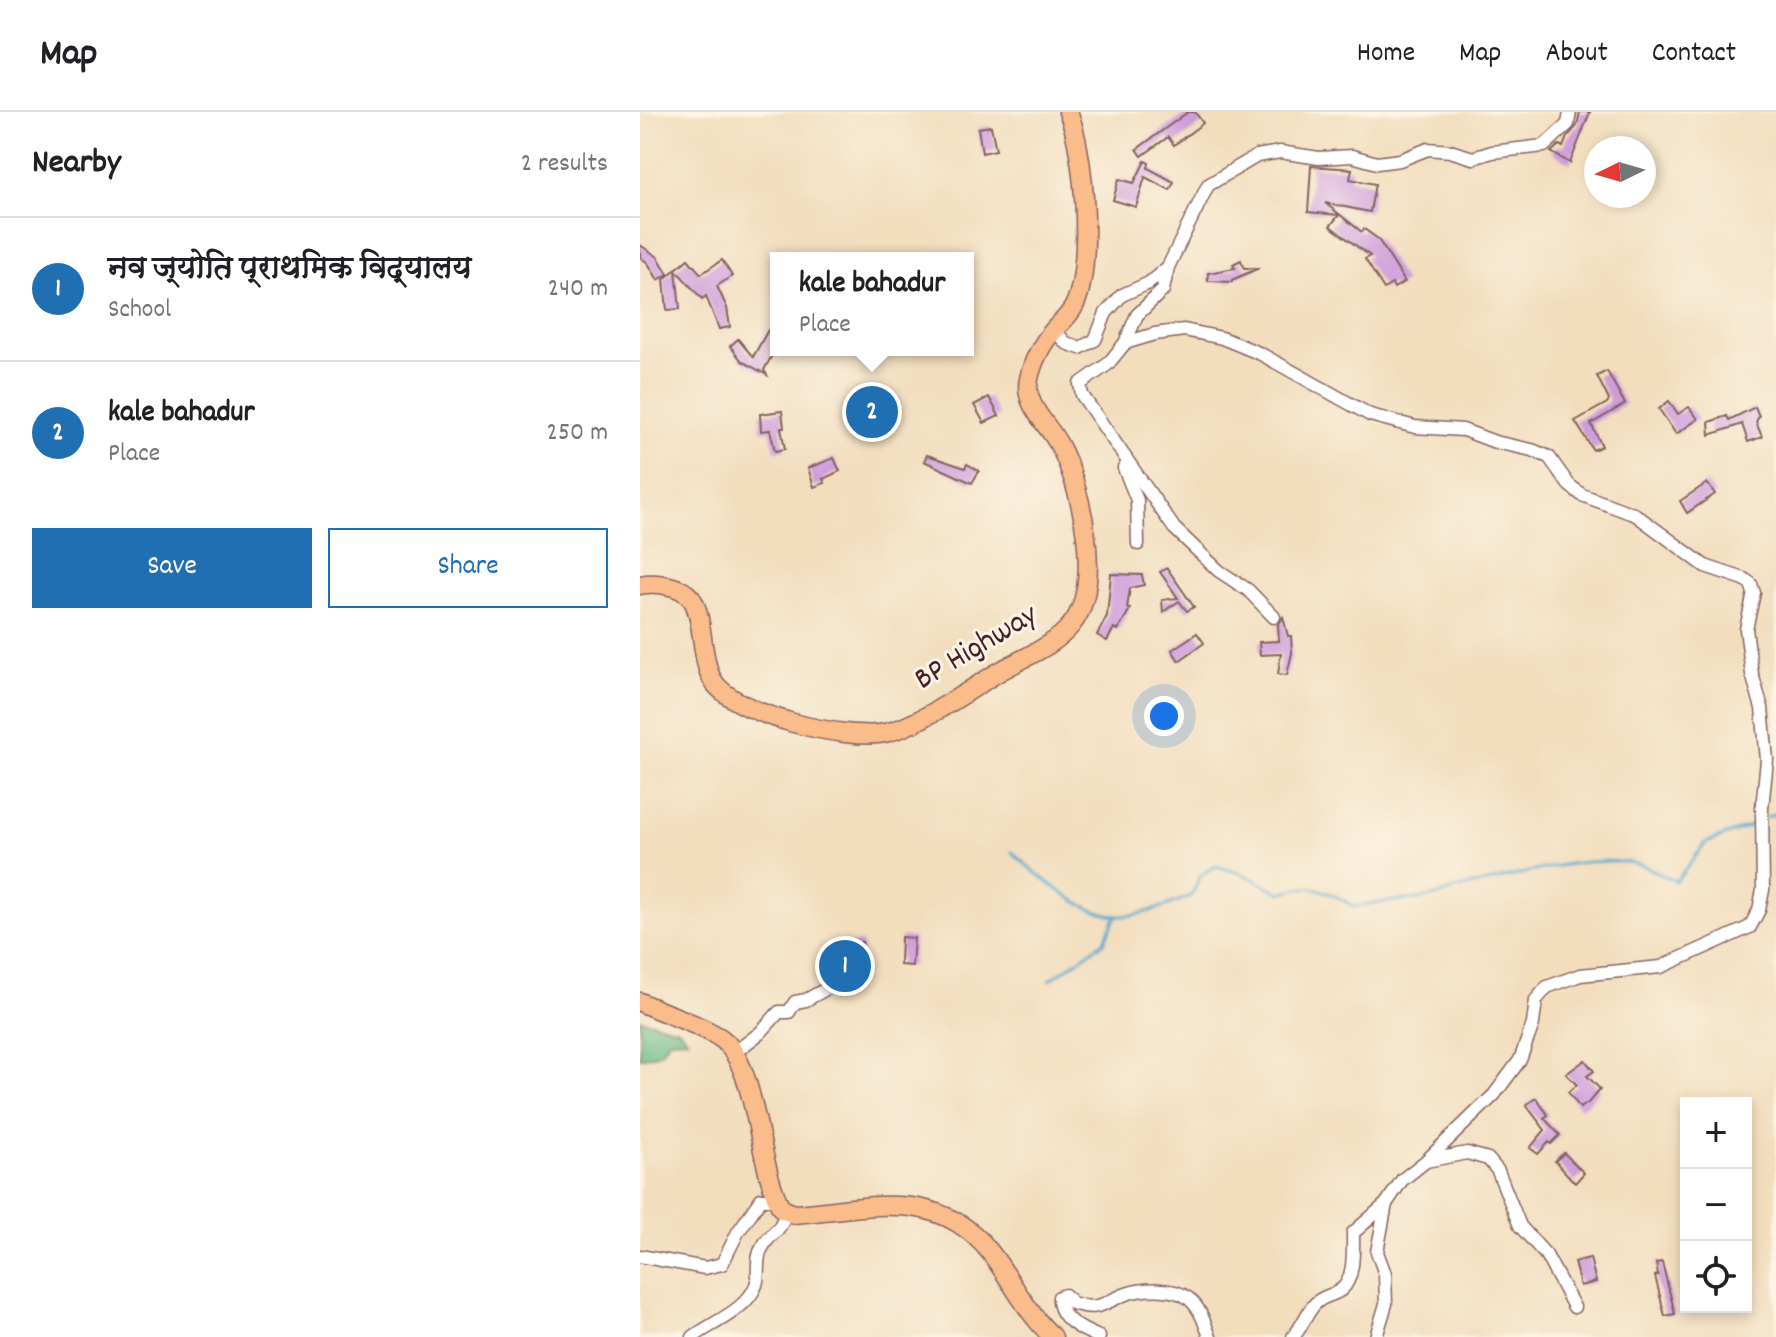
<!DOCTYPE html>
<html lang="en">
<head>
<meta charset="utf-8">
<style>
  body { margin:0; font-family:Dekko,"Playpen Sans Deva",sans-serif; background:#f2f2f2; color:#202124 }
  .controls { position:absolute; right:24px; bottom:24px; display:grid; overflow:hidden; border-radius:0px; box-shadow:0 4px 12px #0003 }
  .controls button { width:72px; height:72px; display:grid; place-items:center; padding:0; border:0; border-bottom:2px solid #e0e0e0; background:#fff; color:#202124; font:40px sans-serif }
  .compass { position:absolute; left:944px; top:24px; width:72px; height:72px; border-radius:50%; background:#fff; box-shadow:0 4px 12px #0003; rotate:265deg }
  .you { position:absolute; left:524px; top:604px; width:28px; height:28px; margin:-20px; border:6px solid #fff; border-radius:50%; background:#1a73e8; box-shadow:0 0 0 12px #1a73e833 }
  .badge { display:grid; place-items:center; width:52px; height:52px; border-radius:50%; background:#1f6fb2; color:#fff; font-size:26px; font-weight:700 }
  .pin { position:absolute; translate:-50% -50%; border:4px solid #fff; box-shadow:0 2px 8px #0006 }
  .popup { position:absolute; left:130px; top:140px; width:204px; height:104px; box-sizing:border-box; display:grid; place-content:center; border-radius:0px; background:#fff; filter:drop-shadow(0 2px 6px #0005); font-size:26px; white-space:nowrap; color:#757577 }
  .popup b { font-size:30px; color:#202124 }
  .popup::after { content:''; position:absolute; left:50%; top:100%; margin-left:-16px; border:16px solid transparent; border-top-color:#fff }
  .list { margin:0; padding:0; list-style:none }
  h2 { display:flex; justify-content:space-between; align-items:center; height:104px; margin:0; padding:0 32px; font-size:34px }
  h2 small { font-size:26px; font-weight:400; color:#757577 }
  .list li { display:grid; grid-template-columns:52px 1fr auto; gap:24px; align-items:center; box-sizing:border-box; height:144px; padding:0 32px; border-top:2px solid #e0e0e0 }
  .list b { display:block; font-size:30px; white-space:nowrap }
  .list p { margin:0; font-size:26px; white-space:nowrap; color:#757577 }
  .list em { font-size:26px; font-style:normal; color:#757577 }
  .actions { display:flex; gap:16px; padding:24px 32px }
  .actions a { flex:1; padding:18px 0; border:2px solid #1f6fb2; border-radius:0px; text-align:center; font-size:28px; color:#1f6fb2 }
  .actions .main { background:#1f6fb2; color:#fff }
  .icon { flex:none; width:44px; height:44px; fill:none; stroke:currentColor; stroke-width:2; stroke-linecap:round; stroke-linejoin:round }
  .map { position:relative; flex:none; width:1136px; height:1225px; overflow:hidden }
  header { display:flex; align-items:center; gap:48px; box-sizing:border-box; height:112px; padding:0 40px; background:#fff; border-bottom:2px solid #e0e0e0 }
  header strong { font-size:38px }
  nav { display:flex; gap:44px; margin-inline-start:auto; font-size:28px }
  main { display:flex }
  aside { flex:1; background:#fff }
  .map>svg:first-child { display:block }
  .forest { fill:#69b780; stroke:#5a6b56; stroke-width:2 }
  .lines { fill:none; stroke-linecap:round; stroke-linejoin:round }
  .stream { stroke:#50a5cc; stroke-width:3 }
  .building { fill:#ce9bdb }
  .minor-casing { stroke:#85625e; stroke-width:15 }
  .highway-casing { stroke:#85625e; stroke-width:21 }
  .minor { stroke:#fff; stroke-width:12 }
  .highway { stroke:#f9bc8a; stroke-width:18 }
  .labels { text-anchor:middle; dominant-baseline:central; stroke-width:6; stroke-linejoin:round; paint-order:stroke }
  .street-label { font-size:32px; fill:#4a1f2b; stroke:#fcf5e5 }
</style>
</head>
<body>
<header>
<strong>Map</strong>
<nav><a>Home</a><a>Map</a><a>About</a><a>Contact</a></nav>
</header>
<main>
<aside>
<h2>Nearby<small>2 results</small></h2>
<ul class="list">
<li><span class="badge">1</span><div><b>नव ज्योति प्राथमिक विद्यालय</b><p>School</p></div><em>240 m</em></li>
<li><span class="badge">2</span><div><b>kale bahadur</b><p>Place</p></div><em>250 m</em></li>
</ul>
<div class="actions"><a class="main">Save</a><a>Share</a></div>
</aside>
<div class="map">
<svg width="1136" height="1225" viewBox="0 0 1136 1225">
  <rect width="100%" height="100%" fill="#fcf5e5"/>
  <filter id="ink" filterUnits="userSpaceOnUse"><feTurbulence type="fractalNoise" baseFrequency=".0125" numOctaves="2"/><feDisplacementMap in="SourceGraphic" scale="16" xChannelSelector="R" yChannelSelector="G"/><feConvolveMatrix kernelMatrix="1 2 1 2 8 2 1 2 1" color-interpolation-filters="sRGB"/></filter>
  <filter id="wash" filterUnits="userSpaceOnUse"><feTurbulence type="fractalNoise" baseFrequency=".006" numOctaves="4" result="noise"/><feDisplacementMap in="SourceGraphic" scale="32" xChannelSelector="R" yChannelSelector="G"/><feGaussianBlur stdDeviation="1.8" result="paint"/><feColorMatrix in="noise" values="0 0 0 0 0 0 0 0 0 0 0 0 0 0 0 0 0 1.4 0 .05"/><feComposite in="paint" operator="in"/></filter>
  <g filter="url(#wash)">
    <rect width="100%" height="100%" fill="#f2ddbd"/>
    <polygon class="forest" points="0,907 39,917 47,927 29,928 20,941 0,946"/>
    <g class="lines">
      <g class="stream">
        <polyline points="1127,705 1136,702"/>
        <path d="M372,740C396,762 444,803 478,804C504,804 528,793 551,784L561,763L576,754L603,762L641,781C674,769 686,779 715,795C749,785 785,793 818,776C875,766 938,741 997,752C1010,754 1023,765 1036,769L1066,731L1118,711"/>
        <polyline points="410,868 464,830 476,804"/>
      </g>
    </g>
    <g id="blocks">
      <g class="building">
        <polygon points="548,0 555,0 563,11 534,33 528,25 502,44 497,37"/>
        <polygon points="940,0 950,0 930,51 911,40 919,33 923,35 927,25 937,14"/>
        <polygon points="351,14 356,38 342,41 338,16"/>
        <polygon points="505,49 509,51 508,56 534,70 530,78 505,65 496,95 473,88 479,67 494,71"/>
        <polygon points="671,54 712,57 710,67 735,72 730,100 685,91 722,120 724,117 738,127 765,170 754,176 752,172 744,177 725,147 730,144 690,114 699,103 668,100"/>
        <polygon points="0,133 18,145 28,162 18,168 8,151 0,145"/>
        <polygon points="48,147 61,162 82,148 92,164 77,174 87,196 90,215 79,217 66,184 62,187 36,158 40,197 27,198 24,167"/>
        <polygon points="601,148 604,156 619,156 592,168 592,170 568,169 568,161 595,156 593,152"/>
        <polygon points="128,218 136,222 136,236 124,258 127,263 102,249 90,234 98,227 113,245"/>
        <polygon points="967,259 985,292 951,312 962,334 953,338 935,309 967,291 969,288 957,264"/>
        <polygon points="237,278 238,320 226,319 227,280"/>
        <polygon points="349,285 359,304 344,311 334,293"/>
        <polygon points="1029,289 1038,302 1049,295 1058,307 1036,322 1019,297"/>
        <polygon points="1115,295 1119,304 1116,310 1122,325 1108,330 1102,312 1070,323 1069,310 1087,304 1089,308"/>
        <polygon points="142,299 144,316 141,316 145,337 135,339 130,318 121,319 120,302"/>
        <polygon points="287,343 325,356 327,352 339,359 332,371 284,349"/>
        <polygon points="194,346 200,359 183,367 185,371 174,375 168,356"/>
        <polygon points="1067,371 1075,382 1047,401 1040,389"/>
        <polygon points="527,456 554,495 547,499 539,489 523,500 522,488 538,486 520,460"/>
        <polygon points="471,462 502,463 504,473 490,476 487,496 490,497 478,518 474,516 467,529 457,523 467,504"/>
        <polygon points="643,505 648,524 651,524 652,541 647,563 638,562 641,542 620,543 619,530 639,529 638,513"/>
        <polygon points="557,521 564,531 539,549 532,538"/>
        <polygon points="261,825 274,826 272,854 260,853"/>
        <polygon points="222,830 225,860 212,861 210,832"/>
        <polygon points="945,948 954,959 947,964 960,977 948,991 940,996 928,980 937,973 926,962"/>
        <polygon points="896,986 908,1003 904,1006 920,1023 911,1032 909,1030 898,1042 890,1036 905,1018 886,993"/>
        <polygon points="924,1041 944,1061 935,1071 915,1049"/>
        <polygon points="950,1146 956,1170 940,1174 934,1150"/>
        <polygon points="1022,1150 1035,1202 1025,1204 1015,1164 1018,1163 1016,1151"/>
      </g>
    </g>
  </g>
  <g filter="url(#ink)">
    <use href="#blocks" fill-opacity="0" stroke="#85625e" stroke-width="2"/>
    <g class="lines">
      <defs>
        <g id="minor">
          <polyline points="528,155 523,178 497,203 485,231 468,252 440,272 442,283 534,416 579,459 608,478 634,505"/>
          <polyline points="414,218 426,231 440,236 455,228 466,201 482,183 509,171 528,155 568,73 617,44 640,40 679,46 712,44 737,51 760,48 788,37 810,39 833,46 852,40 904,34 928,12 930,0"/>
          <polyline points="485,231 515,222 544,218 582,226 621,242 730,303 775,315 823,318 855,330 892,338 909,345 929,373 942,383 996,403 1065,454 1104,467 1111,472 1114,481 1106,517 1112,562 1122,596 1127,648 1122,696 1123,778 1119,798 1110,815 1021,855 940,863 907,875 896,888 893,912 880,948 854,983 786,1049"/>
          <polyline points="484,356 497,388 498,432"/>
          <polyline points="95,940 120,921 139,900 149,900 155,890 166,888 193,873"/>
          <polyline points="0,1144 65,1156 82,1152 98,1120 121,1087 137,1087"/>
          <path d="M53,1225C73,1210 107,1198 116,1173C120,1162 115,1146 122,1136C131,1119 139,1123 146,1100"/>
          <path d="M459,1225C442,1218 418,1207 419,1185L425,1183L432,1191C460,1200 462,1191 486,1182C503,1176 534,1175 548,1186C560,1195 565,1212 570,1225"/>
          <path d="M653,1225C662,1215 666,1202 674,1193C682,1183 694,1184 702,1177C715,1166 713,1136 713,1121L746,1092L762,1068L786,1049L827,1041L848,1047L858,1059L880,1114L906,1143L934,1195"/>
          <polyline points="736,1225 746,1192 745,1162 737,1140 746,1092"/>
        </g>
        <g id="highway">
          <path d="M0,473C15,470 41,473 51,486C64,502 60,545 72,567C91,603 208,629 245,621C281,613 330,577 362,558C385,545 416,533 432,512C464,472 441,371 418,331C407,311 383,292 389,267C392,251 402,231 413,219C420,211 428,205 433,196C454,160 445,38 428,0"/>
          <path d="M0,890C25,902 55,910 79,925C118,949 117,1056 142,1097L154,1102C227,1097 297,1073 350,1140C371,1167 387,1202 413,1225"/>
        </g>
      </defs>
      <use href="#minor" class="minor-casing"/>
      <use href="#highway" class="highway-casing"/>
      <use href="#minor" class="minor"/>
      <use href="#highway" class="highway"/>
    </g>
  </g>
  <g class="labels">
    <g class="street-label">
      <text transform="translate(337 537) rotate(-31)">BP Highway</text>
    </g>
  </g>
</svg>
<div class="controls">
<button>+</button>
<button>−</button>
<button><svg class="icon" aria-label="locate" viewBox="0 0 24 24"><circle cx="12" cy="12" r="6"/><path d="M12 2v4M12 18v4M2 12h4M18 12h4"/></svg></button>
</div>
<svg class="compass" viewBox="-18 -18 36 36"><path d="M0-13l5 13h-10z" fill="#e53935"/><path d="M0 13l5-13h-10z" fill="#757577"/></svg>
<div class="you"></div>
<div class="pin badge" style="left:205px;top:854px">1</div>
<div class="pin badge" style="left:232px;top:300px">2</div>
<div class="popup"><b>kale bahadur</b>Place</div>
</div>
</main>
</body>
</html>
